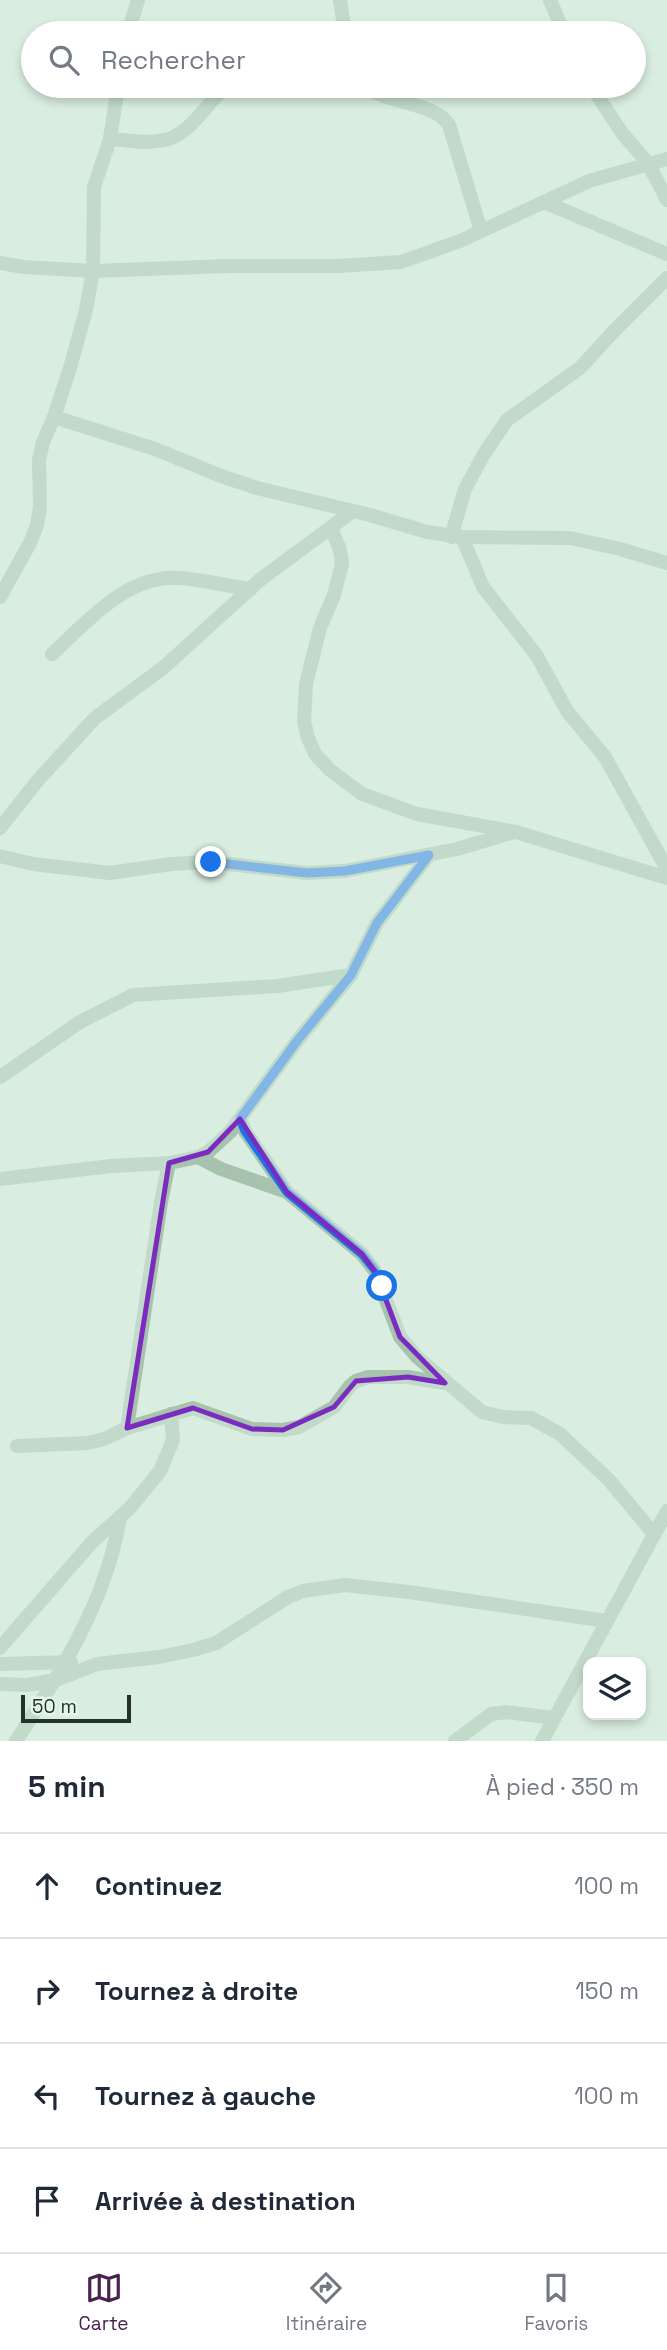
<!DOCTYPE html>
<html lang="fr">
<head>
<meta charset="utf-8">
<style>
  body { margin:0; font-family:"Space Grotesk",sans-serif; background:#f6f6f7; color:#1f2937 }
  .controls { position:absolute; right:21px; bottom:21px; display:grid; overflow:hidden; border-radius:14px; box-shadow:0 4px 10px #0003 }
  .controls button { width:63px; height:63px; display:grid; place-items:center; padding:0; border:0; border-bottom:2px solid #e0e1e3; background:#fff; color:#1f2937; font:35px sans-serif }
  .scale { position:absolute; left:21px; bottom:18px; width:110px; box-sizing:border-box; padding-left:7px; border:4px solid #263127; border-top:0; font-size:19px; line-height:24px; white-space:nowrap; color:#263127; -webkit-text-stroke:5px #e4f6ea; paint-order:stroke }
  .stop { position:absolute; width:21px; height:21px; margin:-16px; border:5px solid #1a73e8; border-radius:50%; background:#fff }
  .stop.end { background:#1a73e8; border-color:#fff; box-shadow:0 2px 7px #0008 }
  .list { margin:0; padding:0; list-style:none }
  h2 { display:flex; justify-content:space-between; align-items:center; height:91px; margin:0; padding:0 28px; font-size:30px }
  h2 small { font-size:23px; font-weight:400; color:#747a83 }
  .list li { display:grid; grid-template-columns:46px 1fr auto; gap:21px; align-items:center; box-sizing:border-box; height:105px; padding:0 28px; border-top:2px solid #e0e1e3 }
  .list b { display:block; font-size:26px; white-space:nowrap }
  .list em { font-size:23px; font-style:normal; color:#747a83 }
  .icon { flex:none; width:38px; height:38px; fill:none; stroke:currentColor; stroke-width:2; stroke-linecap:round; stroke-linejoin:round }
  .map { position:relative; flex:none; width:667px; height:1741px; overflow:hidden }
  .search { position:absolute; background:#fff; box-shadow:0 4px 10px #0003; left:21px; right:21px; top:21px; height:77px; display:flex; align-items:center; gap:18px; box-sizing:border-box; padding:0 24px; border-radius:38px; color:#747a83; font-size:26px }
  .sheet { height:511px; background:#fff }
  nav { display:flex; justify-content:space-around; align-items:center; box-sizing:border-box; height:98px; border-top:2px solid #e0e1e3; background:#fff; font-size:19px; color:#747a83 }
  nav a { display:grid; justify-items:center; gap:4px }
  nav .on { color:#47224c }
  .map>svg:first-child { display:block }
  .lines { fill:none; stroke-linecap:round; stroke-linejoin:round }
  .street { stroke:#a7c3ae; stroke-width:14 }
  .route { stroke:#1a73e8; stroke-width:9 }
  .marked { fill:none; stroke:#7b2cbf; stroke-width:5; stroke-linejoin:round }
</style>
</head>
<body>
<div class="map">
<svg width="667" height="1741" viewBox="0 0 667 1741">
  <rect width="100%" height="100%" fill="#d9ede0"/>
  <g class="lines">
    <g class="street">
      <polyline points="340,0 345,33"/>
      <polyline points="550,0 564,33"/>
      <polyline points="128,33 138,0"/>
      <path d="M364,86C386,104 435,102 449,125L481,231"/>
      <polyline points="591,86 622,133 648,163 667,200"/>
      <path d="M110,139C129,140 153,145 171,138C194,129 208,101 227,86"/>
      <polyline points="544,202 667,254"/>
      <polyline points="0,263 24,267 93,271 227,266 338,266 401,262 460,241 589,181 667,159"/>
      <polyline points="54,417 155,449 221,476 257,488 370,515 427,532 462,537 570,538 620,549 667,563"/>
      <polyline points="331,528 340,550 342,564 334,595 320,628 306,684 304,721 308,738 315,754 330,770 362,794 417,814 516,832 667,878"/>
      <polyline points="451,537 465,489 484,454 507,420 580,368 614,331 667,278"/>
      <polyline points="462,537 483,587 537,656 567,711 605,757 667,869"/>
      <polyline points="0,597 30,543 37,525 40,508 39,460 43,442 54,417 70,368 86,310 93,271 94,187 110,139 118,86"/>
      <path d="M52,654C87,622 127,574 180,578C204,580 227,586 251,589"/>
      <polyline points="0,828 39,779 95,718 163,668 261,579 353,511"/>
      <polyline points="0,856 33,864 110,873 171,864 211,862 307,873 345,871 457,849 511,833"/>
      <polyline points="0,1077 80,1022 133,995 277,986 351,975"/>
      <polyline points="240,1119 245,1131 287,1192 362,1254 375,1271 400,1337 417,1357 482,1412 503,1417 531,1418 560,1434 609,1480 654,1534"/>
      <polyline points="198,1157 221,1169 287,1192"/>
      <polyline points="0,1179 111,1166 169,1163 198,1157 208,1152 231,1131 297,1041 351,975 377,923 429,855"/>
      <polyline points="127,1428 161,1202 169,1163"/>
      <polyline points="17,1446 88,1443 104,1439 127,1428 193,1408 252,1429 283,1430 299,1427 334,1407 350,1386 356,1381 368,1377 408,1377 444,1383"/>
      <polyline points="0,1648 92,1542 130,1508 160,1471 173,1440 171,1414"/>
      <polyline points="0,1664 71,1662"/>
      <polyline points="0,1684 27,1685 56,1680 97,1664 159,1657 193,1650 216,1643 288,1597 303,1591 345,1585 409,1592 607,1621"/>
      <path d="M16,1741C61,1672 107,1600 120,1517"/>
      <polyline points="455,1741 491,1714 506,1712 554,1718"/>
      <polyline points="542,1741 667,1511"/>
    </g>
  </g>
  <g class="lines">
    <polyline class="route" points="211,862 307,873 345,871 429,855 377,923 351,975 297,1041 240,1119 245,1131 287,1192 362,1254 375,1270 382,1286"/>
  </g>
  <path d="M0 0H667V1741H0ZM240,1119L287,1192L362,1254L375,1271L400,1337L445,1383L408,1377L356,1381L334,1407L283,1430L252,1429L193,1408L127,1428L169,1163L208,1152Z" fill="#d9ede0" fill-opacity=".55" fill-rule="evenodd"/>
  <path class="marked" d="M240,1119L287,1192L362,1254L375,1271L400,1337L445,1383L408,1377L356,1381L334,1407L283,1430L252,1429L193,1408L127,1428L169,1163L208,1152Z"/>
</svg>
<div class="controls">
<button><svg class="icon" aria-label="layers" viewBox="0 0 24 24"><path d="M12 4l9 5-9 5-9-5zM3 14l9 5 9-5"/></svg></button>
</div>
<div class="scale">50 m</div>
<div class="stop" style="left:382px;top:1286px"></div>
<div class="stop end" style="left:211px;top:862px"></div>
<div class="search"><svg class="icon" aria-label="search" viewBox="0 0 24 24"><circle cx="10" cy="10" r="6"/><path d="M15 15l6 6"/></svg>Rechercher</div>
</div>
<section class="sheet">
<h2>5 min<small>À pied · 350 m</small></h2>
<ul class="list">
<li><svg class="icon" aria-label="ahead" viewBox="0 0 24 24"><path d="M12 20V5M6 11l6-6 6 6"/></svg><div><b>Continuez</b></div><em>100 m</em></li>
<li><svg class="icon" aria-label="right" viewBox="0 0 24 24"><path d="M7 20v-9h11M14 6l5 5-5 5"/></svg><div><b>Tournez à droite</b></div><em>150 m</em></li>
<li><svg class="icon" aria-label="left" viewBox="0 0 24 24"><path d="M17 20v-9H6M10 6l-5 5 5 5"/></svg><div><b>Tournez à gauche</b></div><em>100 m</em></li>
<li><svg class="icon" aria-label="arrive" viewBox="0 0 24 24"><path d="M6 21V4h12l-3 4 3 4H6"/></svg><div><b>Arrivée à destination</b></div></li>
</ul>
</section>
<nav>
<a class="on"><svg class="icon" aria-label="map" viewBox="0 0 24 24"><path d="M3 6l6-2 6 2 6-2v14l-6 2-6-2-6 2zM9 4v14M15 6v14"/></svg>Carte</a>
<a><svg class="icon" aria-label="directions" viewBox="0 0 24 24"><path d="M12 3l9 9-9 9-9-9zM9 14v-3h6M13 9l2 2-2 2"/></svg>Itinéraire</a>
<a><svg class="icon" aria-label="saved" viewBox="0 0 24 24"><path d="M7 4h10v16l-5-4-5 4z"/></svg>Favoris</a>
</nav>
</body>
</html>
